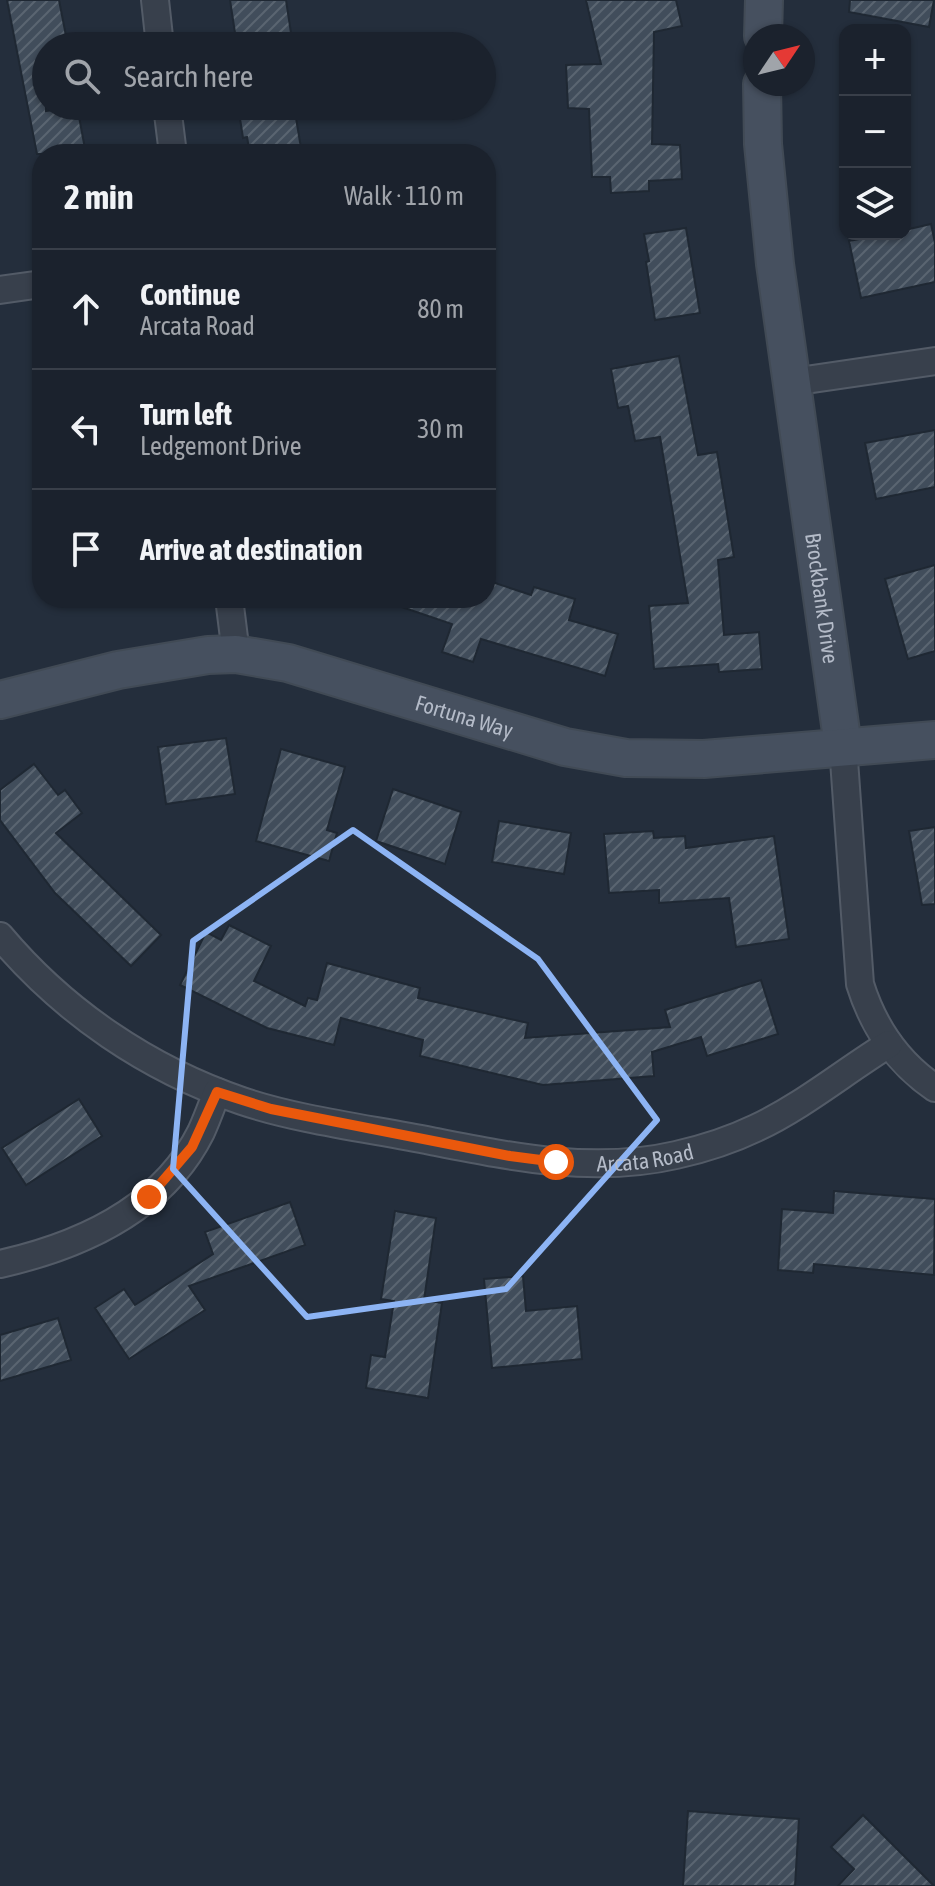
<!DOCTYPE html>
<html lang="en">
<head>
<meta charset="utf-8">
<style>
  body { margin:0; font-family:"Asap Condensed",sans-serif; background:#242a35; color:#f1f3f6 }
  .controls { position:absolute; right:24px; top:24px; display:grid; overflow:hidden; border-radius:16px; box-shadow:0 2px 6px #0004 }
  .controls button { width:72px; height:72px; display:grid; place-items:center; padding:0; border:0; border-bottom:2px solid #393f49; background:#1b222d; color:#f1f3f6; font:40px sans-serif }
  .compass { position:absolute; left:743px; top:24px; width:72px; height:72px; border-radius:50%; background:#1b222d; box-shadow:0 2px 6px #0004; rotate:55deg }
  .stop { position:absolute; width:24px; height:24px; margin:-18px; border:6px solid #ea580c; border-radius:50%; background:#fff }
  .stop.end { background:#ea580c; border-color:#fff; box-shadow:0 2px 8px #0008 }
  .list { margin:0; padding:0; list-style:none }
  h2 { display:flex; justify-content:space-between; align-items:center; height:104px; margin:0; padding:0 32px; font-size:34px }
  h2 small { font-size:26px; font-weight:400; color:#a0a4aa }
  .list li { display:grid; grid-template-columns:52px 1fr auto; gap:24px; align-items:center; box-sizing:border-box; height:120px; padding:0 32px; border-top:2px solid #393f49 }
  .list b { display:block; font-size:30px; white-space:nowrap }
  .list p { margin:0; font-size:26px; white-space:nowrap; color:#a0a4aa }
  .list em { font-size:26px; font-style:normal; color:#a0a4aa }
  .icon { flex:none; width:44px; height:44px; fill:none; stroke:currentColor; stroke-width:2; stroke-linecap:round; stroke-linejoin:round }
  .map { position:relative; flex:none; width:935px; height:1886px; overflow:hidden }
  .search { position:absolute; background:#1b222d; box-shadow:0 2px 6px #0004; left:32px; top:32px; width:464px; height:88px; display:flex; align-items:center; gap:20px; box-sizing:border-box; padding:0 28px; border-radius:44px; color:#a0a4aa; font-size:30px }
  .panel { position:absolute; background:#1b222d; box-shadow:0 2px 6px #0004; left:32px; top:144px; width:464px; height:464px; border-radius:32px }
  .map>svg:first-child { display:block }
  .building { fill:url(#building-hatch); stroke:#1f2833; stroke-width:2 }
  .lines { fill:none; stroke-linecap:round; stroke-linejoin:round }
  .street-casing { stroke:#535b67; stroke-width:30 }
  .secondary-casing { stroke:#414a55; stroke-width:40 }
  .street { stroke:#38404c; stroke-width:26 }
  .secondary { stroke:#46505f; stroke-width:36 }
  .route { stroke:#ea580c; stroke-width:10 }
  .marked { fill:none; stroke:#8db4f4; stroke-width:6; stroke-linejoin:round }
  .labels { text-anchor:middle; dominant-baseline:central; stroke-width:7; stroke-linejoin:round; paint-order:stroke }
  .street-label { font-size:22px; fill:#b4bbc8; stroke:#1d2631 }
</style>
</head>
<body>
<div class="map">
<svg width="935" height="1886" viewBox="0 0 935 1886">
  <defs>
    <pattern id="building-hatch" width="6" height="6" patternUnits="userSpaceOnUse" patternTransform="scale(2)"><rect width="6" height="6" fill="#414d5b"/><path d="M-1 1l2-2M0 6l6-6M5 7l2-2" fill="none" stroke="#5a6571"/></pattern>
  </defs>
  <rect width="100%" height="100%" fill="#242e3c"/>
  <g class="building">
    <polygon points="7,0 59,0 68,46 46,46 46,111 77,106 86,154 37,154"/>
    <polygon points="230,0 286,0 293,46 237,46"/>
    <polygon points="586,0 676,0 682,26 654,32 652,144 680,145 682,179 649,181 649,191 611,193 610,177 592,177 589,109 568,108 566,65 601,64"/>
    <polygon points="850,0 934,0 929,27 849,12"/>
    <polygon points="238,106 294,106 302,154 250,154 247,137 243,138"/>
    <polygon points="931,224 935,243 935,282 861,298 849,241 884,234 905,234 905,230"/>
    <polygon points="686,228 700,313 655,320 646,262 649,261 644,234"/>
    <polygon points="679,356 698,455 717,452 734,557 718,560 724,635 759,632 762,669 719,672 718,664 654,669 649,606 688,603 660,437 635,441 628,406 618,408 611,369"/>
    <polygon points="935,430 935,487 876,499 865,443"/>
    <polygon points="935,565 935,651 908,659 885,579"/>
    <polygon points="486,580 531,595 534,587 575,599 569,620 618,634 605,676 481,639 473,662 442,652 452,624 387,602 388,598 486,598"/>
    <polygon points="226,738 235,794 166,804 158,747"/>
    <polygon points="281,749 345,767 327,830 337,833 329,861 256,841"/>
    <polygon points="34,764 58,795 65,790 82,813 56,833 161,935 131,966 55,893 0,820 0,790"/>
    <polygon points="393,789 461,812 445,864 376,841"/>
    <polygon points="499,821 571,833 564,874 492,862"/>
    <polygon points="935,827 935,904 922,905 909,831"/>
    <polygon points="653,831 654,838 685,836 686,848 774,836 789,939 736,947 729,898 659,903 659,890 609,893 604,834"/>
    <polygon points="229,925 271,946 254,981 305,1006 308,998 317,1000 327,963 420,988 418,998 528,1023 525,1038 670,1027 665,1010 761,980 778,1034 707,1056 701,1037 652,1052 654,1076 543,1085 420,1056 423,1040 341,1018 334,1045 267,1028 180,985 206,932 221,940"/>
    <polygon points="79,1099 102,1136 26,1185 2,1148"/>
    <polygon points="834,1191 935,1199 934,1275 814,1264 813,1273 778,1270 782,1209 833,1213"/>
    <polygon points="290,1202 305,1245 189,1286 205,1310 129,1359 95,1308 124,1289 135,1305 213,1254 205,1232"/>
    <polygon points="395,1211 436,1218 424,1300 442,1303 428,1398 366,1388 371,1355 385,1357 394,1301 381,1299"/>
    <polygon points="523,1276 526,1311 577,1306 582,1359 492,1368 484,1279"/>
    <polygon points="58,1318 71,1360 0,1381 0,1335"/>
    <polygon points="688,1811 799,1819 795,1886 683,1886"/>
    <polygon points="863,1815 934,1886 838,1886 854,1869 831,1847"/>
  </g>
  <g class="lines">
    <defs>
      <g id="street">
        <polyline points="155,0 160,46"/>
        <polyline points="167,106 173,154"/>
        <polyline points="0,290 42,284"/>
        <polyline points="792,382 935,361"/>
        <polyline points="229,598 236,654"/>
        <path d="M843,746L860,984C873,1026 898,1063 935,1088"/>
        <path id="s1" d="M0,936C64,1012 148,1069 242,1101C298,1120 371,1129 431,1141C512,1157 594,1174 676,1155C703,1149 731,1140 756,1128C803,1106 845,1071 889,1044"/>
        <path d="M0,1264C80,1246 162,1210 201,1132C207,1119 212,1105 217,1092"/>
      </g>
      <g id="secondary">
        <polyline points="763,36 764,0"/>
        <path id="s2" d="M762,84L763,144L775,264L843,746"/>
        <path id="s3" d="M0,700L118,670L208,655L236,654L288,663L565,747L626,758L704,759L935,740"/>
      </g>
    </defs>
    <use href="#street" class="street-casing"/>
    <use href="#secondary" class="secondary-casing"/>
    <use href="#street" class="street"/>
    <use href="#secondary" class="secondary"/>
  </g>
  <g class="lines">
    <polyline class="route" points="149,1197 192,1147 217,1092 271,1109 510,1156 556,1162"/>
  </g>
  <path class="marked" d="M353,830L538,959L657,1120L506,1289L307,1317L173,1169L193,941Z"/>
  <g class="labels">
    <g class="street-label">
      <text stroke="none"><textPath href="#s2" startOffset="518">Brockbank Drive</textPath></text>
      <text stroke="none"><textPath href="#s3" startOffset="478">Fortuna Way</textPath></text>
      <text stroke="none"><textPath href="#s1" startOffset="706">Arcata Road</textPath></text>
    </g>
  </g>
</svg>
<div class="controls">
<button>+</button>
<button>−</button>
<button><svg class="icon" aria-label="layers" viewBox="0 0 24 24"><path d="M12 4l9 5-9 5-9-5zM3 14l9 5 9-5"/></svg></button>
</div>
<svg class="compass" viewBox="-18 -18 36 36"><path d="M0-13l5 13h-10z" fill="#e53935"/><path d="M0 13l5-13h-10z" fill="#a0a4aa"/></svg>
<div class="stop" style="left:556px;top:1162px"></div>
<div class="stop end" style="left:149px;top:1197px"></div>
<div class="search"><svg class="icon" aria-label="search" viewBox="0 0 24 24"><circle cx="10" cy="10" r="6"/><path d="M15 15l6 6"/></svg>Search here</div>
<section class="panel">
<h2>2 min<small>Walk · 110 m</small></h2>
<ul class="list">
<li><svg class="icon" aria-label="ahead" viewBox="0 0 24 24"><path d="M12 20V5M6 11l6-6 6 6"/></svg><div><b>Continue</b><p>Arcata Road</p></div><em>80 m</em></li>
<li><svg class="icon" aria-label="left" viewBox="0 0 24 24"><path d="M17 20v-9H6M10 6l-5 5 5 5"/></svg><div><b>Turn left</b><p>Ledgemont Drive</p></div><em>30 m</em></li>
<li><svg class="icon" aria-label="arrive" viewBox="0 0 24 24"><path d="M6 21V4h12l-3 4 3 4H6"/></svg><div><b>Arrive at destination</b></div></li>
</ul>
</section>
</div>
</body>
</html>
